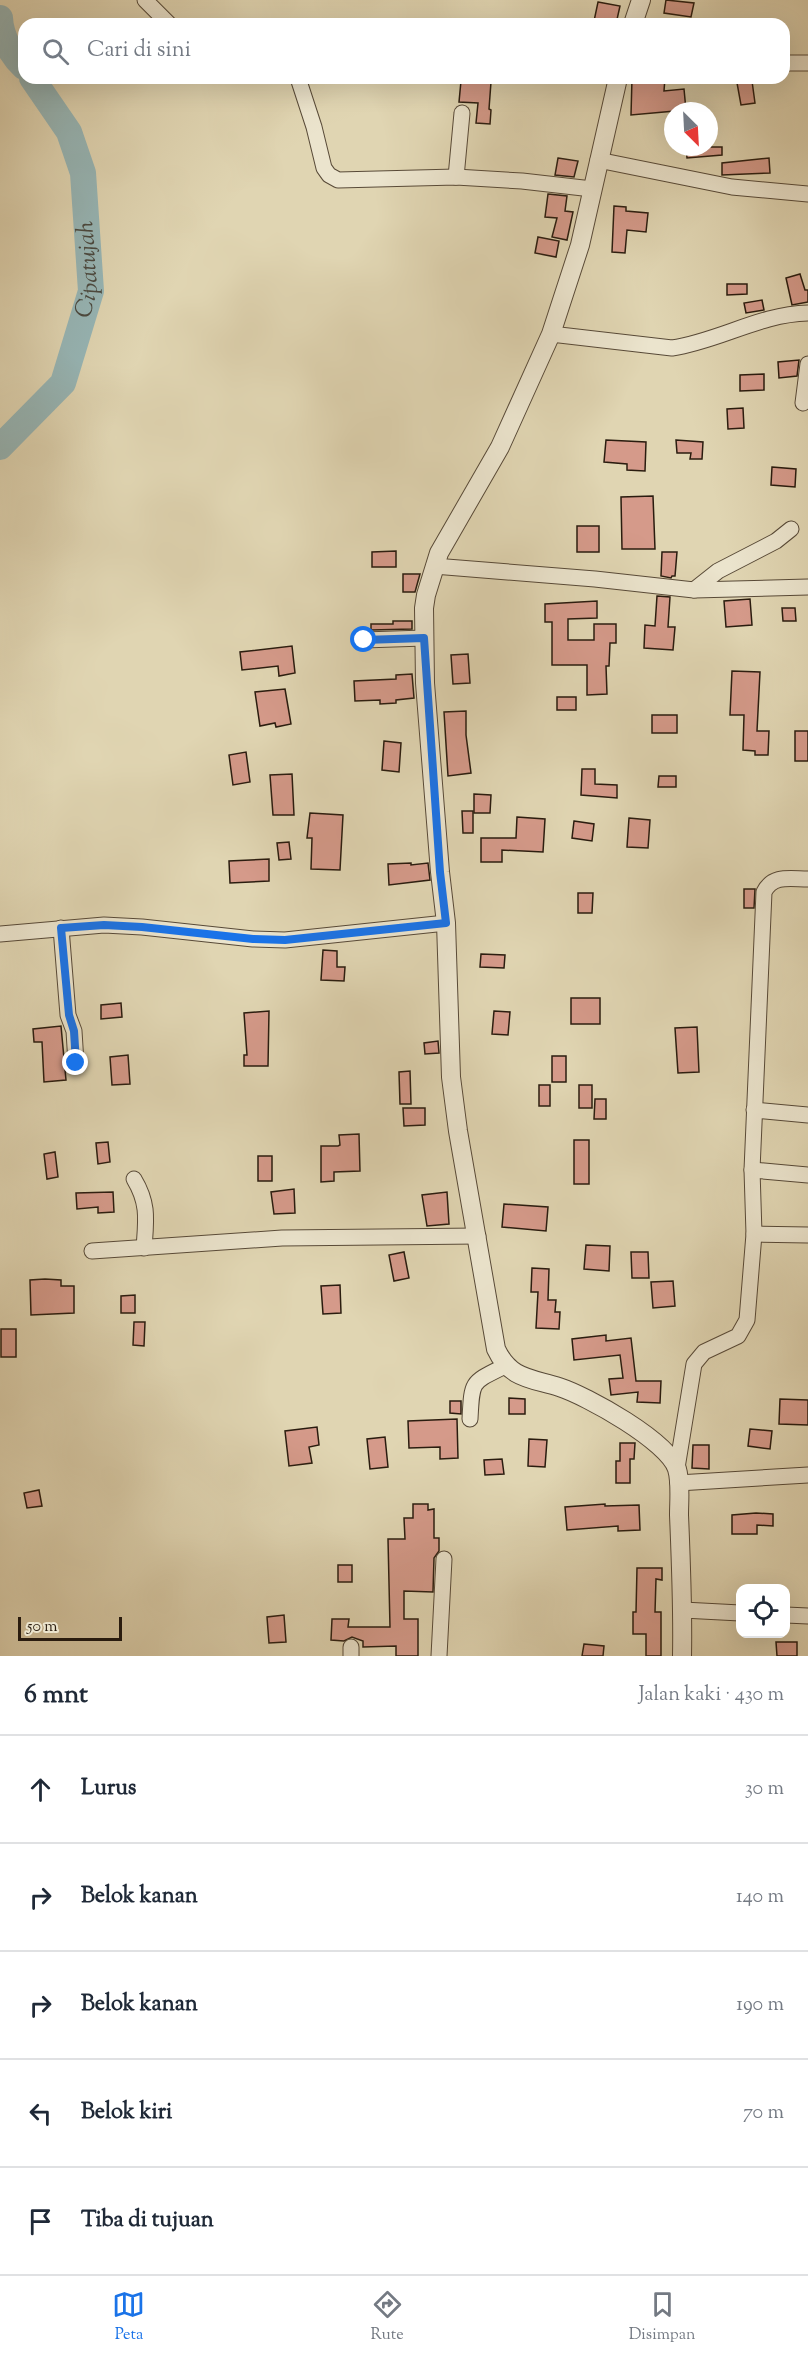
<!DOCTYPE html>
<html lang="id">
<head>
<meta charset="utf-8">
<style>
  body { margin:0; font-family:"Sorts Mill Goudy",serif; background:#f2f2f3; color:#1f2937 }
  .controls { position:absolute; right:18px; bottom:18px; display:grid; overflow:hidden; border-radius:12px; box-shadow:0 6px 24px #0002 }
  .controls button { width:54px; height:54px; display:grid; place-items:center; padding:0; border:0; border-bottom:2px solid #e0e1e3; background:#fff; color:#1f2937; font:30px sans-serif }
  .compass { position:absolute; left:664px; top:102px; width:54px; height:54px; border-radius:50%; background:#fff; box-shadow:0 6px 24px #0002; rotate:156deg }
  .scale { position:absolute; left:18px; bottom:15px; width:104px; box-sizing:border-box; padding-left:6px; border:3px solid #2a1c0f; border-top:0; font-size:16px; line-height:21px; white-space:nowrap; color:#2a1c0f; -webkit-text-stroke:4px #ebe4cd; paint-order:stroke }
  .stop { position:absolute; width:18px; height:18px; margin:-14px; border:4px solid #1a73e8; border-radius:50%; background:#fff }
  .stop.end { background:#1a73e8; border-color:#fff; box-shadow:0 2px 6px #0008 }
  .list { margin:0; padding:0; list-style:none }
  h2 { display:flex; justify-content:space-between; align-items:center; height:78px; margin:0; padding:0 24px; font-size:26px }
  h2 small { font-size:20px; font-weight:400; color:#747a83 }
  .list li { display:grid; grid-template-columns:39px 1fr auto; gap:18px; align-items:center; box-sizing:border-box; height:108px; padding:0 24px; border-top:2px solid #e0e1e3 }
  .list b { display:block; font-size:22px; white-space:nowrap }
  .list em { font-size:20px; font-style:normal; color:#747a83 }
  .icon { flex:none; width:33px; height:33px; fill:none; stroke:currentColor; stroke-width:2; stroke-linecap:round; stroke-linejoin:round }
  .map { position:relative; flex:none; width:808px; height:1656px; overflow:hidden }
  .search { position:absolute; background:#fff; box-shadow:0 6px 24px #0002; left:18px; right:18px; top:18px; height:66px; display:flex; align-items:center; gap:15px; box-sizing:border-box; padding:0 21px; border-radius:18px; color:#747a83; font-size:22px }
  .sheet { height:618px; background:#fff }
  nav { display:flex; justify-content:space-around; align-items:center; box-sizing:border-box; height:84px; border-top:2px solid #e0e1e3; background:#fff; font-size:16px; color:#747a83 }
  nav a { display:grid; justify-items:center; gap:3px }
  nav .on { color:#1a73e8 }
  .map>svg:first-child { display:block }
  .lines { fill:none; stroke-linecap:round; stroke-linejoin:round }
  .river { stroke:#97b6b6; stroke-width:26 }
  .building { fill:#d59a8a; stroke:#2a1c0f; stroke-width:1.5 }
  .minor-casing { stroke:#584a38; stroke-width:17 }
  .tertiary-casing { stroke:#584a38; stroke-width:20 }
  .minor { stroke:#ebe4cd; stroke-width:15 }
  .tertiary { stroke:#ebe4cd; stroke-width:18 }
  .route { stroke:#1a73e8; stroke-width:8 }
  .labels { text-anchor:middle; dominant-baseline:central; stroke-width:4.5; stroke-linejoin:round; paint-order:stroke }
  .water-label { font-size:24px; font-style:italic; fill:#4b4a41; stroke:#ebe4cd }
</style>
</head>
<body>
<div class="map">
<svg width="808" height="1656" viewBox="0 0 808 1656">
  <rect width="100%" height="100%" fill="#e0d5b2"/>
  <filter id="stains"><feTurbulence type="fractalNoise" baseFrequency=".00333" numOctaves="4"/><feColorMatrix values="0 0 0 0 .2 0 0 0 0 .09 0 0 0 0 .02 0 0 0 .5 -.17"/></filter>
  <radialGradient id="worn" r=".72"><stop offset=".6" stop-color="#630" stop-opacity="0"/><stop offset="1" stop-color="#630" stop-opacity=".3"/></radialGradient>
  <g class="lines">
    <g class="river">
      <path d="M0,18C1,36 11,55 24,67"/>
      <path id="s1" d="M0,447L63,383L91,291L83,173L69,132L32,78"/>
    </g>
  </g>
  <g class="building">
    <polygon points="666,0 694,3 691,17 664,13"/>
    <polygon points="598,2 620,6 616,24 594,21"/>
    <polygon points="632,78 665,78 664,91 684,89 686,110 631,115"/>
    <polygon points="461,81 491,82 489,109 491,110 490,124 476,123 478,103 459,102"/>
    <polygon points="752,81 755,103 741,105 737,83"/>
    <polygon points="686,147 722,147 722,155 687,158"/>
    <polygon points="558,158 578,161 574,177 555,175"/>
    <polygon points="769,158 770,173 722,175 722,163"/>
    <polygon points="548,194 567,196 565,211 573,212 567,240 552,237 557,218 545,217"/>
    <polygon points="614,206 626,207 626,211 648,213 646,232 627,230 625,253 612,252"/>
    <polygon points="538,237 559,241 556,257 535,253"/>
    <polygon points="800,274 805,290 808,290 808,302 792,305 786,278"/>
    <polygon points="727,284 747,284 747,294 727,295"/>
    <polygon points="762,300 764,310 746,313 744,303"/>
    <polygon points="799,360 797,376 779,378 778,362"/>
    <polygon points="764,374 764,390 740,391 740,375"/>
    <polygon points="743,408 744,428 728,429 727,409"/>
    <polygon points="606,440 646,442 645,471 627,470 627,464 604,462"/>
    <polygon points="676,440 703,442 702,459 690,459 691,453 677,453"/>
    <polygon points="772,467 796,469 795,487 771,485"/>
    <polygon points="653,496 655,549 622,549 621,497"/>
    <rect x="577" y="526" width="22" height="26"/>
    <polygon points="396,551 396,567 372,567 372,552"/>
    <polygon points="662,552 677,552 675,576 672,576 671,578 661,576"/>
    <polygon points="403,574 420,574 415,592 403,592"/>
    <polygon points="657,596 670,597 668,627 675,627 673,650 644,648 645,625 655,626"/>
    <polygon points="750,599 752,625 726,627 724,601"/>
    <polygon points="597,601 597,618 568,619 568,640 594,640 594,624 616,624 616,643 610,643 609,666 606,666 607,694 587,695 587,665 552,665 552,622 545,622 545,604"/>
    <polygon points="782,608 795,608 796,621 783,621"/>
    <polygon points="393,621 412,621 412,629 371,630 371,624 393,624"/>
    <polygon points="292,646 295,673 279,676 278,666 242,670 240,652"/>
    <polygon points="468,654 470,683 453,684 451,655"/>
    <polygon points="732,671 760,672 757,731 769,731 768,755 755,755 755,751 743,750 744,715 730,715"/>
    <polygon points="412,674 414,698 396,700 396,703 380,704 380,700 355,701 354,681 396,679 396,675"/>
    <polygon points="285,689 291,724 276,727 275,723 260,726 255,692"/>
    <rect x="557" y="697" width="19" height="13"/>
    <polygon points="466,711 466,735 471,773 448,776 444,712"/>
    <rect x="652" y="715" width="25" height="18"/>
    <rect x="795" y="731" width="13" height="30"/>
    <polygon points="384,741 401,743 399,772 382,770"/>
    <polygon points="246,752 250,782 233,785 229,755"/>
    <polygon points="582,769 595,769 595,784 617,785 617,798 581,795"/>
    <polygon points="292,774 294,815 273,815 270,775"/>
    <polygon points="659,776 676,776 676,787 658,787"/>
    <polygon points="474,794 491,795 490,813 474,813"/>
    <polygon points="462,811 473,811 473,833 463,833"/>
    <polygon points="310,813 343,815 340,870 311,869 312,838 307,838"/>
    <polygon points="517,817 545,819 543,852 502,850 502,862 481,862 481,838 516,838"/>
    <polygon points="629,818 650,820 648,848 627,847"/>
    <polygon points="574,821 594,824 592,841 572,838"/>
    <polygon points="289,842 291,859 279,860 277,843"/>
    <polygon points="269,859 269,881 230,883 229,861"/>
    <polygon points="411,863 411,865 428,863 430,880 389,885 388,864"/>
    <polygon points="744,889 755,889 754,908 744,908"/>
    <polygon points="578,893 593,893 592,913 578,913"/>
    <polygon points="323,950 337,951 337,967 345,967 344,981 321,980"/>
    <polygon points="481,954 505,955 504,968 480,967"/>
    <rect x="571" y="998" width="29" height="26"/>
    <polygon points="121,1003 122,1017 101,1019 101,1005"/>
    <polygon points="269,1011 268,1066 244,1066 244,1055 247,1055 244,1013"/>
    <polygon points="494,1011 510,1012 508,1035 492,1034"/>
    <polygon points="61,1026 66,1080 44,1082 42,1042 34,1042 33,1029"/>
    <polygon points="697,1027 699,1072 678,1073 675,1028"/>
    <polygon points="438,1041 439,1053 425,1054 424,1043"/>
    <polygon points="128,1055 130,1084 112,1085 110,1057"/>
    <rect x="552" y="1056" width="14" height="26"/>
    <polygon points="410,1071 411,1104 400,1104 399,1072"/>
    <rect x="539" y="1085" width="11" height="21"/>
    <rect x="579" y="1085" width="13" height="23"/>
    <polygon points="595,1099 606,1099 606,1119 594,1119"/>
    <polygon points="403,1108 425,1108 425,1125 404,1126"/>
    <polygon points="359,1134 360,1171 334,1172 334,1181 321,1182 321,1146 338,1146 340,1145 339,1135"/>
    <rect x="574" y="1140" width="15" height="44"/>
    <polygon points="108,1142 110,1162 98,1164 96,1143"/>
    <polygon points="55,1152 58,1177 47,1179 44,1154"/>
    <rect x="258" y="1156" width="14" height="25"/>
    <polygon points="294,1189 295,1213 274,1214 271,1192"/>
    <polygon points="113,1192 114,1212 98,1213 98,1207 77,1209 76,1193"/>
    <polygon points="447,1192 449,1224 427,1226 422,1195"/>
    <polygon points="504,1204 548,1207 546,1231 502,1227"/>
    <polygon points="586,1245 610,1246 609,1271 584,1269"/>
    <polygon points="404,1252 409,1278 394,1281 389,1255"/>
    <polygon points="631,1252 648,1252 649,1278 632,1278"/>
    <polygon points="532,1268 549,1269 548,1300 556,1300 555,1312 560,1312 559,1329 536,1328 538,1292 531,1292"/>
    <polygon points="45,1279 61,1280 61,1286 74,1286 74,1313 31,1315 30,1280"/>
    <polygon points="673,1281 675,1306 653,1308 651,1282"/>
    <polygon points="340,1285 341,1313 323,1314 321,1286"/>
    <polygon points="135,1295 135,1313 121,1313 121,1296"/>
    <polygon points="134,1322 145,1322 144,1346 133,1345"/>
    <rect x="1" y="1329" width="15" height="28"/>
    <polygon points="606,1335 606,1341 631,1338 636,1381 661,1381 660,1403 637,1402 638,1392 611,1395 609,1379 623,1378 620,1355 574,1360 572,1339"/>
    <polygon points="509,1398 525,1399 525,1414 509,1414"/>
    <polygon points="780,1399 808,1400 808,1425 779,1424"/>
    <polygon points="450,1401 461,1401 461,1414 450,1413"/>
    <polygon points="457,1419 458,1458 440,1459 440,1447 409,1448 408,1421"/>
    <polygon points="317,1427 319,1445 309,1447 312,1463 289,1466 285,1431"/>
    <polygon points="750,1429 772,1431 770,1449 748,1446"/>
    <polygon points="385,1437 388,1467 370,1469 367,1439"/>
    <polygon points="529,1439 547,1440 545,1467 528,1466"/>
    <polygon points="620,1443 635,1443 634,1459 630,1459 630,1483 616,1483 616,1461 620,1461"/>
    <polygon points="693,1445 709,1445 709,1469 692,1468"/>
    <polygon points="502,1459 504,1474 485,1475 484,1460"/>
    <polygon points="39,1490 42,1506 27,1508 24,1493"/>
    <polygon points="413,1504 428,1504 428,1510 434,1509 434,1538 439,1538 439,1551 434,1558 433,1592 404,1591 404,1619 418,1619 418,1656 396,1656 396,1646 363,1647 363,1641 352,1637 344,1641 331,1640 332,1619 349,1619 348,1627 390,1627 388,1539 405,1539 404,1518 413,1518"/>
    <polygon points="605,1504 605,1506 639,1505 640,1530 618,1531 618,1526 567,1530 565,1507"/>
    <polygon points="756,1513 773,1514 773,1526 757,1525 757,1534 732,1534 732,1515"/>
    <rect x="338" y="1565" width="14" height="17"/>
    <polygon points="637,1568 662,1568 662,1580 656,1579 655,1612 661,1612 661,1656 646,1656 646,1634 633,1634 633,1612 636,1612"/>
    <polygon points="284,1615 286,1642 269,1643 267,1617"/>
    <polygon points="776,1642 797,1642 797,1656 777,1656"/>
    <polygon points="584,1644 604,1646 603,1656 582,1656"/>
  </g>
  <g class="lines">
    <defs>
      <g id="minor">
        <polyline points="145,0 169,24"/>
        <polyline points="784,63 808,63"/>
        <polyline points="298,78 314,127 324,168 329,175 338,180 456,177 522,181 592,189"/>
        <polyline points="598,160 732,187 808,194"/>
        <polyline points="456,177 462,113"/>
        <path d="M551,334L672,348C719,341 760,314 808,313"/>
        <polyline points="803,403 808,364"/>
        <polyline points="434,566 595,579 694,590 808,587"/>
        <polyline points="694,590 718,571 776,541 791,529"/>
        <polyline points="364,640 424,638"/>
        <polyline points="61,928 68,1015 74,1031 76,1063"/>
        <polyline points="0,934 104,925 142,927 253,939 285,940 446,923"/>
        <polyline points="754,1110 808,1115"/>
        <polyline points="752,1170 808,1175"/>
        <path d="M134,1179C149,1204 146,1220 144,1248"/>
        <polyline points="754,1234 808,1235"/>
        <polyline points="92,1251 282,1238 478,1236"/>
        <path d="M470,1419C472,1380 471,1383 505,1366"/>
        <path d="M677,1468L694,1364L704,1352L738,1336L747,1320L754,1234L752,1170L764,892C773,874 791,879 808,879"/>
        <polyline points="678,1483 808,1475"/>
        <polyline points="683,1610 740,1613"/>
        <polyline points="786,1615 808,1616"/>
        <polyline points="351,1647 351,1656"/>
        <polyline points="439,1656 444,1559"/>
      </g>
      <g id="tertiary">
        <polyline points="633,24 641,0"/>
        <path d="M618,78L580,245L551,334L500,447L439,553L426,595L424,608L425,683L440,872L446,923L451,1077L458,1131L496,1349C510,1379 530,1378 559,1387C587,1396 668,1441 677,1469C681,1482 679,1501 679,1515C681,1562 683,1609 682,1656"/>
      </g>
    </defs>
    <use href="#minor" class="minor-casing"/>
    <use href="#tertiary" class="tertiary-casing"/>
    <use href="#minor" class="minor"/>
    <use href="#tertiary" class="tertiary"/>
  </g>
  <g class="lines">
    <polyline class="route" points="76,1063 74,1031 69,1015 61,928 104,925 142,927 253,939 285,940 446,923 440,872 424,638 364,640"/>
  </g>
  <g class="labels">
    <g class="water-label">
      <text stroke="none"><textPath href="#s1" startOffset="207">Cipatujah</textPath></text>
    </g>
  </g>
  <rect width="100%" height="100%" filter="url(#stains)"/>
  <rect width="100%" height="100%" fill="url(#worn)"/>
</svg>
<div class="controls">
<button><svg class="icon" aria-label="locate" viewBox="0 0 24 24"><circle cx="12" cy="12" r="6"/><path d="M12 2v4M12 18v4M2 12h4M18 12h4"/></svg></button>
</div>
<svg class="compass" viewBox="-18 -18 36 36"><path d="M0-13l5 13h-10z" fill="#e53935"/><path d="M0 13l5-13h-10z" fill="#747a83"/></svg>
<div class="scale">50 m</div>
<div class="stop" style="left:364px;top:640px"></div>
<div class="stop end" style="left:76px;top:1063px"></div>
<div class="search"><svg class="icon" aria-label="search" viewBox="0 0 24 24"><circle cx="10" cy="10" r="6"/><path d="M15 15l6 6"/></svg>Cari di sini</div>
</div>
<section class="sheet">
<h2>6 mnt<small>Jalan kaki · 430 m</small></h2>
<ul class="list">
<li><svg class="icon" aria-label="ahead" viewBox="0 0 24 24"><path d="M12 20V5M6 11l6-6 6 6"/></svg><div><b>Lurus</b></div><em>30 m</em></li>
<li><svg class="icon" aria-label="right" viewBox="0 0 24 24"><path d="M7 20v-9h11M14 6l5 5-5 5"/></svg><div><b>Belok kanan</b></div><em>140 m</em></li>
<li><svg class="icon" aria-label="right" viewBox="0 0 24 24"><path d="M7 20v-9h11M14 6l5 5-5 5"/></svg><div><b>Belok kanan</b></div><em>190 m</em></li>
<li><svg class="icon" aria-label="left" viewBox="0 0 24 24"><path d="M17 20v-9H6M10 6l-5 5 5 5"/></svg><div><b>Belok kiri</b></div><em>70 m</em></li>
<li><svg class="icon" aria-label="arrive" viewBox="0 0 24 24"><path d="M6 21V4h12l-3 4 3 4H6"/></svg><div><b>Tiba di tujuan</b></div></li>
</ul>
</section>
<nav>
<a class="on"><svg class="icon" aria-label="map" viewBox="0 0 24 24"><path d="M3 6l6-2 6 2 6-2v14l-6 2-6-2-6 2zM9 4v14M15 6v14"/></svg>Peta</a>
<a><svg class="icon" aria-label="directions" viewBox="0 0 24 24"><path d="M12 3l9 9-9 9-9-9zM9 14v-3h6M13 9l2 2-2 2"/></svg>Rute</a>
<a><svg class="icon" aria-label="saved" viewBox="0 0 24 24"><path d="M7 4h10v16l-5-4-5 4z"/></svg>Disimpan</a>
</nav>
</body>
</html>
